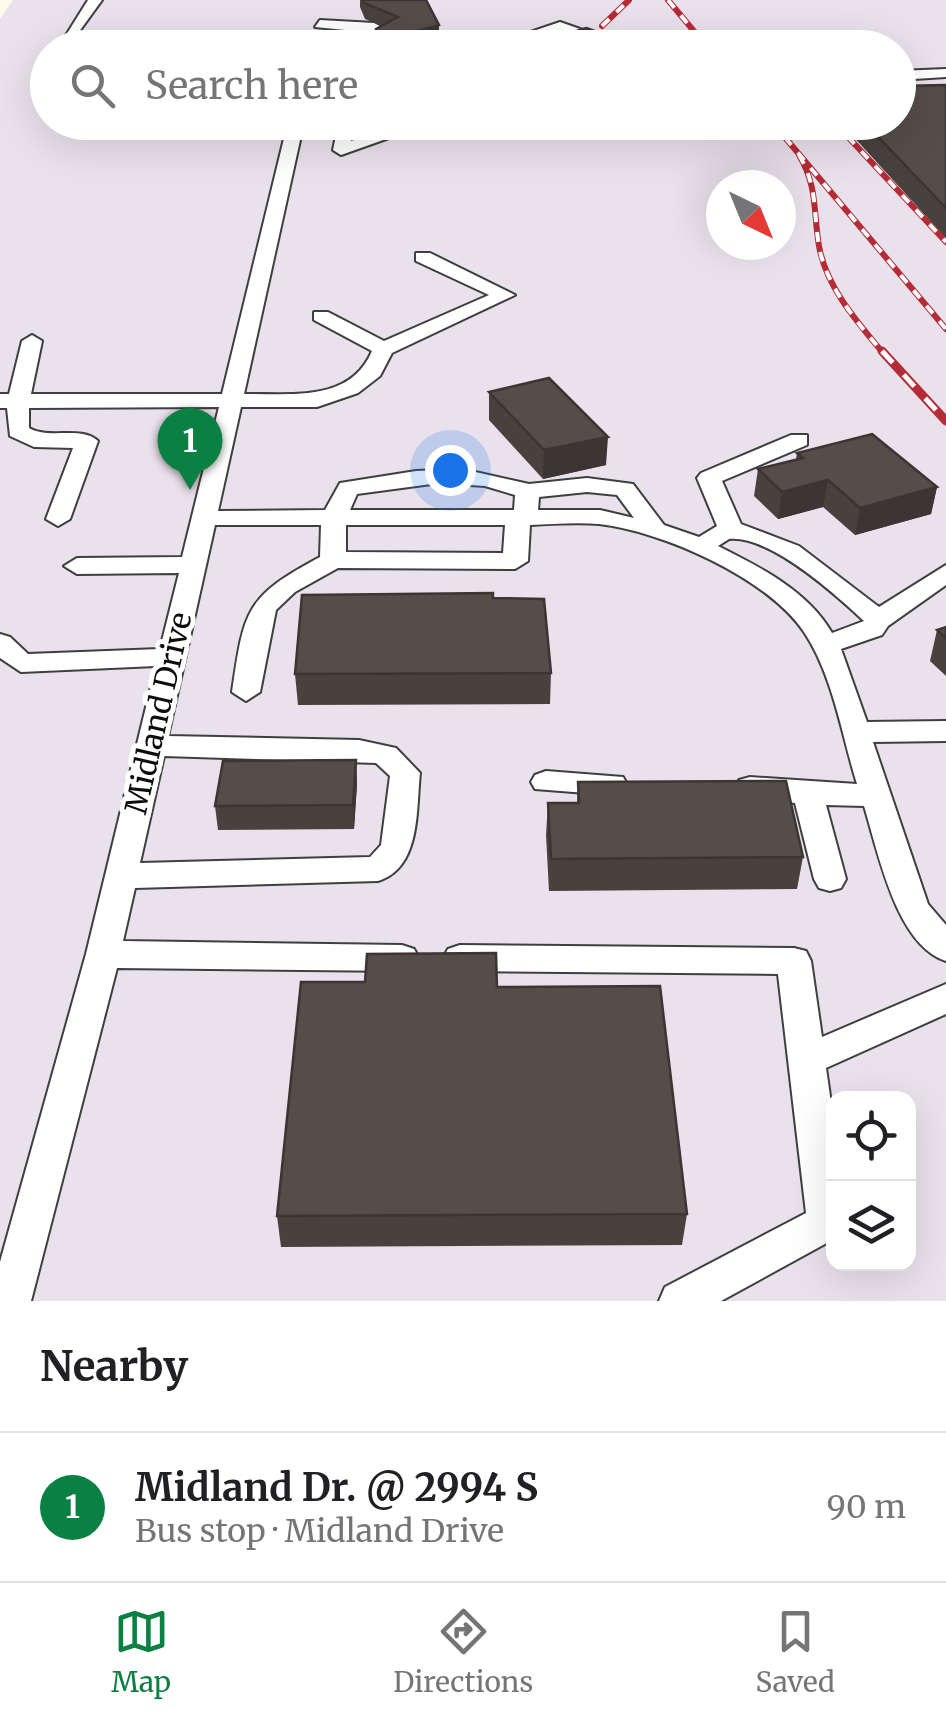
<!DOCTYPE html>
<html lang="en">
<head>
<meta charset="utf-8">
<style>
  body { margin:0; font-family:Merriweather,serif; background:#f2f2f2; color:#202124 }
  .controls { position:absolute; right:30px; bottom:30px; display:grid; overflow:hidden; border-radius:20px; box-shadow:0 10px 40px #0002 }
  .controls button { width:90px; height:90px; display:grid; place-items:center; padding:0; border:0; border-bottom:2px solid #e0e0e0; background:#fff; color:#202124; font:50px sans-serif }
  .compass { position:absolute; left:706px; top:170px; width:90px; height:90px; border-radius:50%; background:#fff; box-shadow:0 10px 40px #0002; rotate:137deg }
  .you { position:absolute; left:450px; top:470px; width:35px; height:35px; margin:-25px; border:8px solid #fff; border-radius:50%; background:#1a73e8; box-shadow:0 0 0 15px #1a73e833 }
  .badge { display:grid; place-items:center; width:65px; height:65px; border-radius:50%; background:#0b8043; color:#fff; font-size:32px; font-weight:700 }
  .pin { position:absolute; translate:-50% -82px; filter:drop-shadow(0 2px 5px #0008) }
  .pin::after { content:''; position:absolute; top:52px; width:35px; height:30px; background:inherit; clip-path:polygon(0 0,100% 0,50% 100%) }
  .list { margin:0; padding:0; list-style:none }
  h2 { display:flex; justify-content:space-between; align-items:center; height:130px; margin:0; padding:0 40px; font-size:42px }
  h2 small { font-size:32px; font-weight:400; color:#757577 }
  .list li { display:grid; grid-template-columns:65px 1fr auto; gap:30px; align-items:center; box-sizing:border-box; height:150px; padding:0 40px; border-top:2px solid #e0e0e0 }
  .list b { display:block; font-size:38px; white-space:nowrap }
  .list p { margin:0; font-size:32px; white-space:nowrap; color:#757577 }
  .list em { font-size:32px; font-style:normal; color:#757577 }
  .icon { flex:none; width:55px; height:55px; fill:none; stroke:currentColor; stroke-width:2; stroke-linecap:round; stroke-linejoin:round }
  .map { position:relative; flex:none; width:946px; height:1301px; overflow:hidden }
  .search { position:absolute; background:#fff; box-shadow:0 10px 40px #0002; left:30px; right:30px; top:30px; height:110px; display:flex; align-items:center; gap:25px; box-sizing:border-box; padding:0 35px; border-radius:55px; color:#757577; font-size:38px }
  .sheet { height:280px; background:#fff }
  nav { display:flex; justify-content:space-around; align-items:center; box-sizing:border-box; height:140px; border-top:2px solid #e0e0e0; background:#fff; font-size:28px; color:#757577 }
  nav a { display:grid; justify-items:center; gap:5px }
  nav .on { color:#0b8043 }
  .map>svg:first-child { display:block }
  .industrial { fill:#e9e1eb; fill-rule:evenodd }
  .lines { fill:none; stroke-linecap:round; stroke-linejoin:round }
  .minor-casing { stroke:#3f3f3f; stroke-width:4 }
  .minor { fill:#fff; fill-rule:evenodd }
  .rail-far1-casing { stroke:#b52b36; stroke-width:6 }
  .rail-casing { stroke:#b52b36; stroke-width:9 }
  .rail-far1 { stroke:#fff; stroke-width:4; stroke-dasharray:10; stroke-linecap:butt }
  .rail { stroke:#fff; stroke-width:5; stroke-dasharray:16; stroke-linecap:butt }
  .wall { fill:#48423f }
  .shaded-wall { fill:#3b3633 }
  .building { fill:#544d49; stroke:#3b3633; stroke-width:2.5 }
  .labels { text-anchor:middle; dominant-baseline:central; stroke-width:10; stroke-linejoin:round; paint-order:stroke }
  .street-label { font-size:30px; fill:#0c0c0c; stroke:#fff }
</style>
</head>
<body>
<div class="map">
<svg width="946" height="1301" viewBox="0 0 946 1301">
  <rect width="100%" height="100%" fill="#fefaec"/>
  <path class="industrial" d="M13,0H946V1301H0V19ZM48,48H898V122H48ZM721,185H781V245H721ZM834,1098H908V1264H834Z"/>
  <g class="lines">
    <defs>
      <g id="minor">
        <polygon points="88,0 102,0 73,40 63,40"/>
        <polygon points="320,20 374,23 395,34 355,48 308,48 314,42 344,42 375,33 315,27"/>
        <path d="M560,22L600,36L572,48H549L579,36C547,26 516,48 483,48Z"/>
        <polygon points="946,69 946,77 898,80 898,71"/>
        <path d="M288,122H304L244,394C291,393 350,403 372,351L314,320V312H328L384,341L489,295L416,261V253H430L515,295L392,353L380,376L358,393L317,407H241L218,511L325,510L340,483L416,471L462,469L529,484L587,478L633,484L664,525L699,537L717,526L697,478L701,473L791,435H807V445L722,481L741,524L799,546L879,607L946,565V585L888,626L882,635L841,649L867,722L946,721V741L873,742L928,904L946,925V961C896,945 878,851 864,806L826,805L846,879L841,888L830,891L819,888L814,879L795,803L739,796L735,788L739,780L750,777L857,784C842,736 833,675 804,632C768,578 662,531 599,524C576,522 552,524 530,525L528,561L515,569L338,568L295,592L276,610L260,692L246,701L232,692C244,610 245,597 320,557L321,525H215L168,736L359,740L396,748L420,773C416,810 421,868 378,881L135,888L123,941L402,945L414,949L419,958L414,967L402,971L117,968L31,1301H0V1262L86,954L156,666L21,672L0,658V634L10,637L28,654L160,649L179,573L77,574L64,566L77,558L182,557L219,407L29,408V428C50,440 81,425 98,441L70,519L58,526L46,519L73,448L34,447L10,436L7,408H0V394H9L22,341L32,335L42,341L31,394H222ZM439,483L485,486L515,495L514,510H350L357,494ZM587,492L617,495L634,518L600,510H538L539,497ZM346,525H505L503,553L346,552ZM729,539C770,535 835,594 864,621L832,633C808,591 760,567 718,546ZM164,756L376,763L390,776L381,845L370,857L140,863Z"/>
        <polygon points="339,122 355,122 351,141 409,122 434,122 341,155 333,150"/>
        <polygon points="546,771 623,777 627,784 623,791 612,795 535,789 531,782 535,775"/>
        <polygon points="460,945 794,948 806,951 811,961 822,1037 946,984 946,1014 826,1068 834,1124 834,1239 721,1301 659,1301 665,1287 806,1213 778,974 460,971 448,967 443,958 448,949"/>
      </g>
    </defs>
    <use href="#minor" class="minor-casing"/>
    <use href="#minor" class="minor"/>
    <defs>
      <g id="rail-far1">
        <polyline points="668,0 708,48"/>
        <polyline points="602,26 629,0"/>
        <polyline points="772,122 946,329"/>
        <polyline points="834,122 946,242"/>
        <path d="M799,155C818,187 813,211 819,246C826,287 858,323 884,354"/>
      </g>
      <polyline id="rail" points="882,351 946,421"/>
    </defs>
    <use href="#rail-far1" class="rail-far1-casing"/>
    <use href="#rail" class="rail-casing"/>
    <use href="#rail-far1" class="rail-far1"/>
    <use href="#rail" class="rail"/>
  </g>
  <g class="wall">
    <polygon points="360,0 426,0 439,40 415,48 378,48 376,29 382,26 365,19 360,7"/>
    <polygon points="946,85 946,238 840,122 898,122"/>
    <polygon points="489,392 606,465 543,479 489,420"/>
    <polygon points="797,453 937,487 931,514 855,535 823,507 778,519 754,496 758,469 796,459"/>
    <polygon points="493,598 551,673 550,704 298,705 295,674"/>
    <polygon points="946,627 946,676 930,661 937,630"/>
    <polygon points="356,760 357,784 354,829 218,830 215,806"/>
    <polygon points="578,782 803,857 797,889 549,891 546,835 548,803 577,803"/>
    <polygon points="497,987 687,1214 682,1245 281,1247 277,1216"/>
  </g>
  <g class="shaded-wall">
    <polygon points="439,25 439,40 415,48 382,48 381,41"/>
    <polygon points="621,40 621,48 598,48"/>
    <polygon points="608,437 606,465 543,479 544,450"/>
    <polygon points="828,480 823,507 778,519 782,492"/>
    <polygon points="937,487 931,514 855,535 860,508"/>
    <polygon points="356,760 357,784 354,829 353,805"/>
  </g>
  <g class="building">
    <polygon points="363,0 426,0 439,25 381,41 376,29 398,17 364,3"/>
    <polygon points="586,28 621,40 598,48 522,48"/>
    <polygon points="946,85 946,208 864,122 898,122 898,86"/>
    <polygon points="549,378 608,437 544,450 489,392"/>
    <polygon points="872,434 937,487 860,508 828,480 782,492 758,469 803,458 797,453"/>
    <polygon points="493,593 493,598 544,599 551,673 295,674 302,595"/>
    <polygon points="946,627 946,638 937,630"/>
    <polygon points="356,760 353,805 215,806 223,761"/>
    <polygon points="786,781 803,857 551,859 548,803 579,803 578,782"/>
    <polygon points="496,953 497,987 660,986 687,1214 277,1216 301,982 365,982 367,954"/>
  </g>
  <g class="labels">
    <g class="street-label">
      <text transform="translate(158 713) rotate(-77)">Midland Drive</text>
    </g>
  </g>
</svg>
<div class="controls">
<button><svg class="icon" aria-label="locate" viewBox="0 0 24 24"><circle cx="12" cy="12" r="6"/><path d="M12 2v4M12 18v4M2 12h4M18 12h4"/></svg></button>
<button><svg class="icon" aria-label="layers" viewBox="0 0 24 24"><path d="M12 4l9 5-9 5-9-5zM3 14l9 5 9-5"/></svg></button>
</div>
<svg class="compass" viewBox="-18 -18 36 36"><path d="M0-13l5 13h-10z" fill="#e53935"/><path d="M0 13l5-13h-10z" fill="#757577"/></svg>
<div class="you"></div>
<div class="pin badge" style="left:190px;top:490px">1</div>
<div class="search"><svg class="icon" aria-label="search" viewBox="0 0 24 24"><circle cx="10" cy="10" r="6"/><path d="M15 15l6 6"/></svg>Search here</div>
</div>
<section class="sheet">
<h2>Nearby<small></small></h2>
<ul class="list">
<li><span class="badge">1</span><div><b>Midland Dr. @ 2994 S</b><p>Bus stop · Midland Drive</p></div><em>90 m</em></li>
</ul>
</section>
<nav>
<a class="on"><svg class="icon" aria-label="map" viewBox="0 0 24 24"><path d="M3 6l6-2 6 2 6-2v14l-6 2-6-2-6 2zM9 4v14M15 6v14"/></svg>Map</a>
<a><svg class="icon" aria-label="directions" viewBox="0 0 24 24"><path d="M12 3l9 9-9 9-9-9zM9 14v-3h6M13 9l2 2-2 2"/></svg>Directions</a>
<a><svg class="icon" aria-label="saved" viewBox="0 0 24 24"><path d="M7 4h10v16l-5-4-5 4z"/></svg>Saved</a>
</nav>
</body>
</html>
